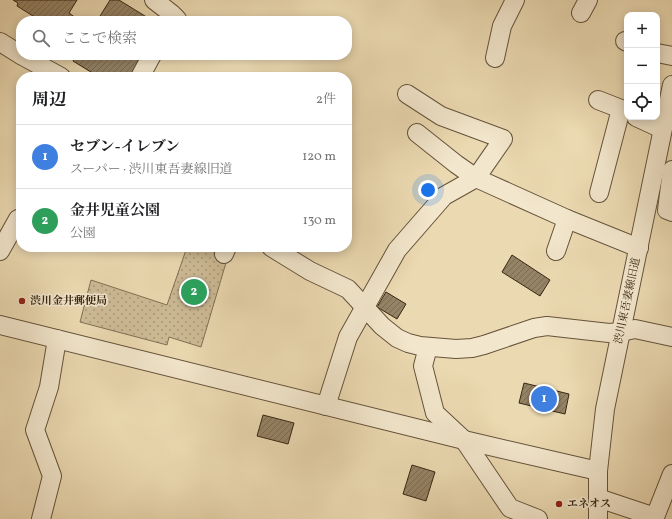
<!DOCTYPE html>
<html lang="ja">
<head>
<meta charset="utf-8">
<style>
  body { margin:0; font-family:Vollkorn,"Noto Serif JP",serif; background:#f2f2f2; color:#202124 }
  .controls { position:absolute; right:12px; top:12px; display:grid; overflow:hidden; border-radius:8px; box-shadow:0 2px 10px #0003 }
  .controls button { width:36px; height:36px; display:grid; place-items:center; padding:0; border:0; border-bottom:1px solid #e0e0e0; background:#fff; color:#202124; font:20px sans-serif }
  .you { position:absolute; left:428px; top:190px; width:14px; height:14px; margin:-10px; border:3px solid #fff; border-radius:50%; background:#1a73e8; box-shadow:0 0 0 6px #1a73e833 }
  .badge { display:grid; place-items:center; width:26px; height:26px; border-radius:50%; background:#111827; color:#fff; font-size:13px; font-weight:700 }
  .pin { position:absolute; translate:-50% -50%; border:2px solid #fff; box-shadow:0 1px 4px #0006 }
  .list { margin:0; padding:0; list-style:none }
  h2 { display:flex; justify-content:space-between; align-items:center; height:52px; margin:0; padding:0 16px; font-size:17px }
  h2 small { font-size:13px; font-weight:400; color:#757577 }
  .list li { display:grid; grid-template-columns:26px 1fr auto; gap:12px; align-items:center; box-sizing:border-box; height:64px; padding:0 16px; border-top:1px solid #e0e0e0 }
  .list b { display:block; font-size:15px; white-space:nowrap }
  .list p { margin:0; font-size:13px; white-space:nowrap; color:#757577 }
  .list em { font-size:13px; font-style:normal; color:#757577 }
  .icon { flex:none; width:22px; height:22px; fill:none; stroke:currentColor; stroke-width:2; stroke-linecap:round; stroke-linejoin:round }
  .map { position:relative; flex:none; width:672px; height:519px; overflow:hidden }
  .search { position:absolute; background:#fff; box-shadow:0 2px 10px #0003; left:16px; top:16px; width:336px; height:44px; display:flex; align-items:center; gap:10px; box-sizing:border-box; padding:0 14px; border-radius:16px; color:#757577; font-size:15px }
  .panel { position:absolute; background:#fff; box-shadow:0 2px 10px #0003; left:16px; top:72px; width:336px; height:180px; border-radius:16px }
  .map>svg:first-child { display:block }
  .green { fill:url(#green-dots); stroke:#827055 }
  .building { fill:url(#building-hatch); stroke:#382614 }
  .lines { fill:none; stroke-linecap:round; stroke-linejoin:round }
  .minor-casing { stroke:#65533b; stroke-width:20 }
  .minor { stroke:#f2e6cc; stroke-width:18 }
  .poi-dot { fill:#8f2418; stroke:#f2e6cc; stroke-width:1.5 }
  .labels { text-anchor:middle; dominant-baseline:central; stroke-width:3.5; stroke-linejoin:round; paint-order:stroke }
  .poi-label { font-size:11px; font-weight:bold; fill:#382614; stroke:#f2e6cc; text-anchor:start }
  .street-label { font-size:11px; fill:#382614; stroke:#f2e6cc }
</style>
</head>
<body>
<div class="map">
<svg width="672" height="519" viewBox="0 0 672 519">
  <defs>
    <pattern id="green-dots" width="8" height="8" patternUnits="userSpaceOnUse"><rect width="8" height="8" fill="#cdbb96"/><path d="M2 2h.1M6 6h.1" fill="none" stroke="#a79879" stroke-width="1.8" stroke-linecap="round"/></pattern>
    <pattern id="building-hatch" width="6" height="6" patternUnits="userSpaceOnUse"><rect width="6" height="6" fill="#958366"/><path d="M-1 1l2-2M0 6l6-6M5 7l2-2" fill="none" stroke="#7b6b53"/></pattern>
  </defs>
  <rect width="100%" height="100%" fill="#ebd9b1"/>
  <filter id="stains"><feTurbulence type="fractalNoise" baseFrequency=".005" numOctaves="4"/><feColorMatrix values="0 0 0 0 .2 0 0 0 0 .09 0 0 0 0 .02 0 0 0 .5 -.17"/></filter>
  <radialGradient id="worn" r=".72"><stop offset=".6" stop-color="#630" stop-opacity="0"/><stop offset="1" stop-color="#630" stop-opacity=".3"/></radialGradient>
  <polygon class="green" points="187,247 198,247 228,256 201,347 169,337 167,345 80,322 91,280 167,305"/>
  <g class="building">
    <polygon points="13,0 77,0 69,13 80,21 68,21 65,19 64,21 41,21 17,6 18,3"/>
    <polygon points="110,0 119,0 153,21 97,21"/>
    <polygon points="76,55 143,55 129,77 99,77 73,61"/>
    <polygon points="512,255 550,280 540,296 502,272"/>
    <polygon points="386,292 406,304 397,319 377,307"/>
    <polygon points="524,383 569,394 565,414 519,403"/>
    <polygon points="263,415 294,423 288,444 257,436"/>
    <polygon points="412,465 435,472 426,501 403,494"/>
  </g>
  <g class="lines">
    <defs>
      <g id="minor">
        <polyline points="154,0 172,14 177,19 176,21"/>
        <polyline points="581,13 588,0"/>
        <polyline points="625,41 627,42"/>
        <polyline points="0,42 21,55"/>
        <polyline points="657,53 672,56"/>
        <polyline points="21,55 61,77"/>
        <polyline points="495,58 502,26 515,0"/>
        <polyline points="140,77 152,55"/>
        <polyline points="598,100 621,109 599,193"/>
        <polyline points="636,117 662,129"/>
        <polyline points="417,133 456,164 476,178 567,219 639,248"/>
        <polyline points="672,170 667,210 672,212"/>
        <polyline points="271,247 310,271 348,289 382,326 397,338 408,343 420,346 456,349 472,348 484,345 534,328 547,326 609,333 621,332 635,329 672,337"/>
        <polyline points="0,251 18,219 21,218"/>
        <polyline points="556,251 567,219"/>
        <polyline points="224,254 227,247"/>
        <polyline points="0,325 464,440 598,471"/>
        <polyline points="428,347 423,366 435,413 464,440 510,508 538,519"/>
        <polyline points="326,406 348,337 397,250 444,196 476,178 503,139 441,116 407,94"/>
        <polyline points="598,498 655,517 672,474"/>
        <polyline points="41,519 52,476 35,430 49,387 57,339"/>
        <polyline points="598,519 598,471 605,409 672,85"/>
      </g>
    </defs>
    <use href="#minor" class="minor-casing"/>
    <use href="#minor" class="minor"/>
  </g>
  <g class="poi-dot">
    <circle cx="22" cy="301" r="4"/>
    <circle cx="559" cy="504" r="4"/>
  </g>
  <g class="labels">
    <g class="poi-label">
      <text x="30" y="301">渋川金井郵便局</text>
      <text x="567" y="504">エネオス</text>
    </g>
    <g class="street-label">
      <text transform="translate(628 301) rotate(-78)">渋川東吾妻線旧道</text>
    </g>
  </g>
  <rect width="100%" height="100%" filter="url(#stains)"/>
  <rect width="100%" height="100%" fill="url(#worn)"/>
</svg>
<div class="controls">
<button>+</button>
<button>−</button>
<button><svg class="icon" aria-label="locate" viewBox="0 0 24 24"><circle cx="12" cy="12" r="6"/><path d="M12 2v4M12 18v4M2 12h4M18 12h4"/></svg></button>
</div>
<div class="you"></div>
<div class="pin badge" style="left:544px;top:399px;background:#3f7fe0">1</div>
<div class="pin badge" style="left:194px;top:292px;background:#2e9e5b">2</div>
<div class="search"><svg class="icon" aria-label="search" viewBox="0 0 24 24"><circle cx="10" cy="10" r="6"/><path d="M15 15l6 6"/></svg>ここで検索</div>
<section class="panel">
<h2>周辺<small>2件</small></h2>
<ul class="list">
<li><span class="badge" style="background:#3f7fe0">1</span><div><b>セブン-イレブン</b><p>スーパー · 渋川東吾妻線旧道</p></div><em>120 m</em></li>
<li><span class="badge" style="background:#2e9e5b">2</span><div><b>金井児童公園</b><p>公園</p></div><em>130 m</em></li>
</ul>
</section>
</div>
</body>
</html>
